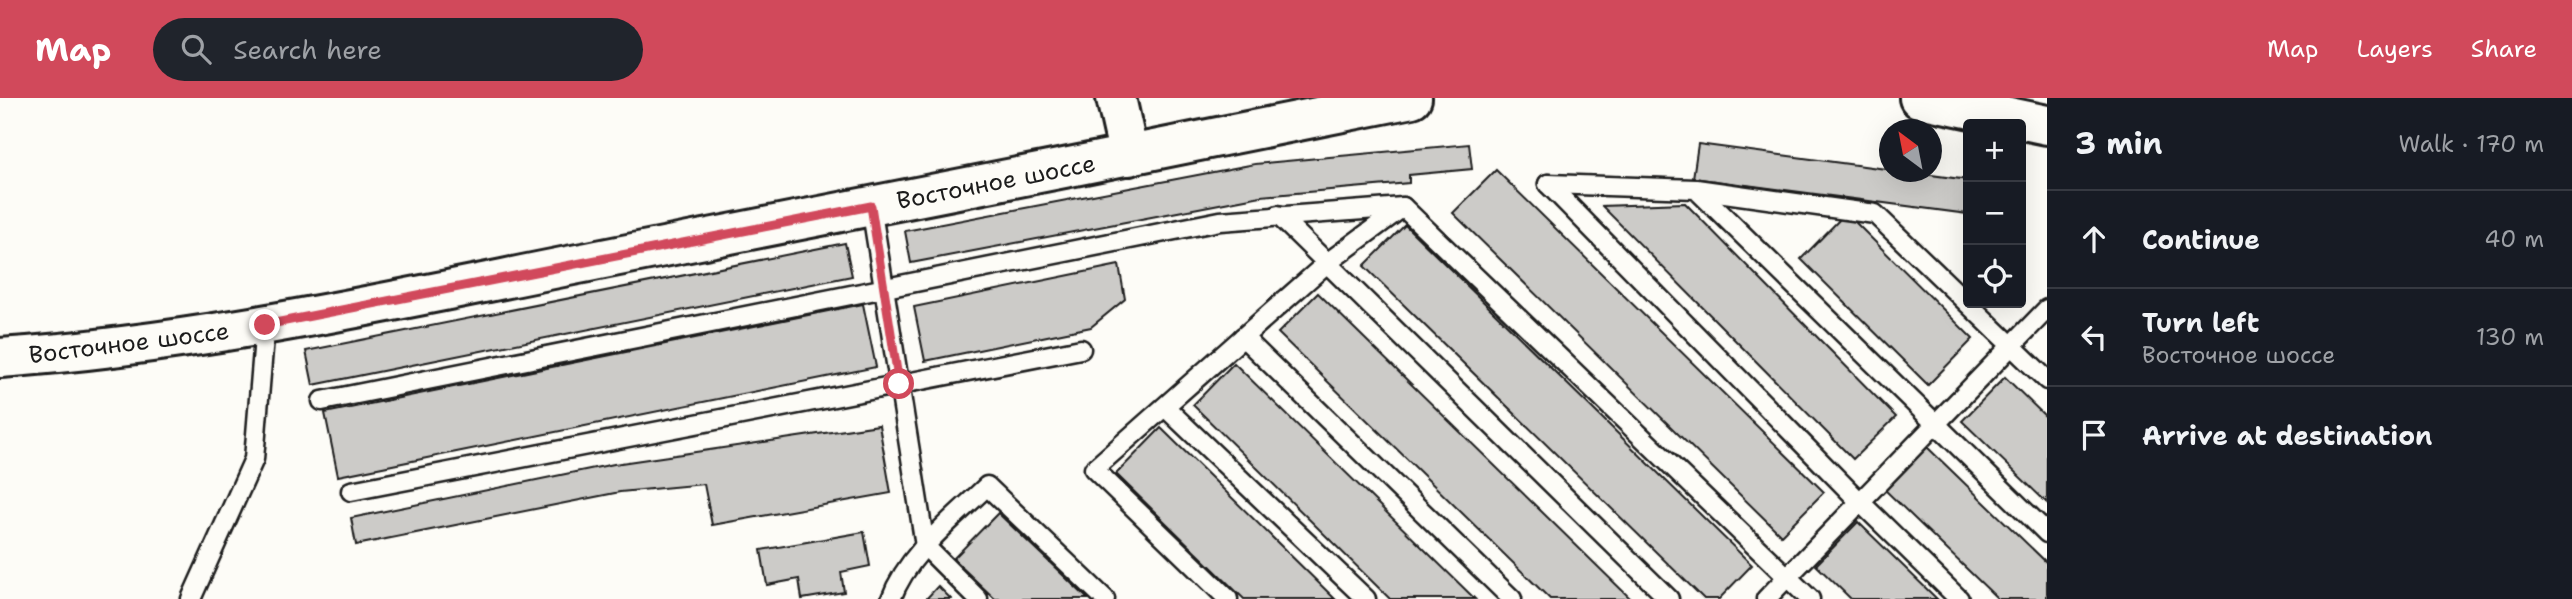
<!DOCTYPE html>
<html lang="en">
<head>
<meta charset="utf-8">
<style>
  body { margin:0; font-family:"Shantell Sans",sans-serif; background:#20242c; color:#f1f3f6 }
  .controls { position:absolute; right:21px; top:21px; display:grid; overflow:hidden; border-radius:7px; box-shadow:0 7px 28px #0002 }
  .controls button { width:63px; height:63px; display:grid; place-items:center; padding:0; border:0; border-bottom:2px solid #363941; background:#171b24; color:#f1f3f6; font:35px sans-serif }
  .compass { position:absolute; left:1879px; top:21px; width:63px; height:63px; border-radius:50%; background:#171b24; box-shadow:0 7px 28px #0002; rotate:328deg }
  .stop { position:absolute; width:21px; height:21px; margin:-16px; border:5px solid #d1495b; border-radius:50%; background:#fff }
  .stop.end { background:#d1495b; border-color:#fff; box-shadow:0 2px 7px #0008 }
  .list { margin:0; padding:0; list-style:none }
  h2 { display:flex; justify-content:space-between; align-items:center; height:91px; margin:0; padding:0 28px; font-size:30px }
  h2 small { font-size:23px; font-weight:400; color:#9ea1a6 }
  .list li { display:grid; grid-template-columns:46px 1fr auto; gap:21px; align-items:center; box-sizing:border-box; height:98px; padding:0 28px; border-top:2px solid #363941 }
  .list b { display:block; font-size:26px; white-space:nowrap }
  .list p { margin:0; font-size:23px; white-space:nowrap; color:#9ea1a6 }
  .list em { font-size:23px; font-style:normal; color:#9ea1a6 }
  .icon { flex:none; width:38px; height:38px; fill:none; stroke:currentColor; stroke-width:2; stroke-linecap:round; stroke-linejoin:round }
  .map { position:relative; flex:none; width:2047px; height:501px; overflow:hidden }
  header { display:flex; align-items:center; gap:42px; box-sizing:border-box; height:98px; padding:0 35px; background:#d1495b; color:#fff }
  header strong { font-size:33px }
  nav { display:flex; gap:38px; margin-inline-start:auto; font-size:24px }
  .search { width:490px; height:63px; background:#20242c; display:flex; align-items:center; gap:18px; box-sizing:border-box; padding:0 24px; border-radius:38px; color:#9ea1a6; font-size:26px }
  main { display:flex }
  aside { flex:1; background:#171b24 }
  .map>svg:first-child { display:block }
  .building { fill:#cccbc8; stroke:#1c1c1c; stroke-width:2 }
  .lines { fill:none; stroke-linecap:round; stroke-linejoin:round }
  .service-casing { stroke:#1c1c1c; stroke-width:23 }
  .tertiary-casing { stroke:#1c1c1c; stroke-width:44 }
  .secondary-casing { stroke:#1c1c1c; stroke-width:44 }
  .service { stroke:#fdfcf7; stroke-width:18 }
  .tertiary { stroke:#fdfcf7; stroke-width:38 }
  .secondary { stroke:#fdfcf7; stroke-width:38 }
  .route { stroke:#d1495b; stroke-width:9 }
  .labels { text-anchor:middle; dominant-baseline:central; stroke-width:5; stroke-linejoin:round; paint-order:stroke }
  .street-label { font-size:24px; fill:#1c1c1c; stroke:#fdfcf7 }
</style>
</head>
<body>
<header>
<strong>Map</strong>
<div class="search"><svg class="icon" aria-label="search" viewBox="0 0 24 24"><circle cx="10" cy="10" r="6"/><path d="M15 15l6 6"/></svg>Search here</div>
<nav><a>Map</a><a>Layers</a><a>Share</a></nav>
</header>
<main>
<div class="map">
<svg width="2047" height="501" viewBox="0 0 2047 501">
  <rect width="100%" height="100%" fill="#fdfcf7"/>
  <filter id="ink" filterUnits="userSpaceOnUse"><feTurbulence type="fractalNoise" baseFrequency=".0143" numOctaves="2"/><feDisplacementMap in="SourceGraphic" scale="14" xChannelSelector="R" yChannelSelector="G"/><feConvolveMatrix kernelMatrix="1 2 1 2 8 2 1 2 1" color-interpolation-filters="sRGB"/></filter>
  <g filter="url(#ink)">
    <g class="building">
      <polygon points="1469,46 1472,71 1409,77 1409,85 1261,98 911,165 905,133 1255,66"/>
      <polygon points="1698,46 1968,82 1968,116 1693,80"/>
      <polygon points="1496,72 1824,394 1781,437 1453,115"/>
      <polygon points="1685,105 1896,319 1853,361 1602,108"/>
      <polygon points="1846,115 1973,241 1928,287 1801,161"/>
      <polygon points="1405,127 1752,467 1719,501 1704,501 1364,168"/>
      <polygon points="845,145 852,178 313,287 306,253"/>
      <polygon points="1119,167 1125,201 1091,229 925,263 914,209"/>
      <polygon points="1318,195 1631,501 1550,501 1278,235"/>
      <polygon points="863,206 876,269 338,378 325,315"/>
      <polygon points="1234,265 1475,501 1390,501 1193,307"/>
      <polygon points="2005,279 2047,320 2047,405 1962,323"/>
      <polygon points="879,327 891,395 712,427 704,386 620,394 356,447 351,420 614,366"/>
      <polygon points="1161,330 1335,501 1244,501 1116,376"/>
      <polygon points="1926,348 2047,465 2047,501 1998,501 1884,391"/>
      <polygon points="998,415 1088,501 995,501 953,461"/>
      <polygon points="1858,424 1937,501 1851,501 1816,467"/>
      <polygon points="864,434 870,468 841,474 844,494 802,501 799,481 767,487 761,452"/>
      <polygon points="938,488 951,501 926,501"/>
    </g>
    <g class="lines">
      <defs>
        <g id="service">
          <polyline points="1548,86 1696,91 2047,435"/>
          <polyline points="1548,86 1860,404 1959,501"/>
          <polyline points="1696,91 1875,116 2047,282"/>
          <polyline points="871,108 925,448 978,501"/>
          <polyline points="1403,109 1327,165 1669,501"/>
          <polyline points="1243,239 1512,501"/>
          <polyline points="322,303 1220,123 1403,109 1810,501"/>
          <polyline points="1165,309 1366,501"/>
          <polyline points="351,393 1081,251"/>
          <polyline points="191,501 254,361 265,227"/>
          <path d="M891,501C908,455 953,421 987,388L1105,501"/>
          <polyline points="1228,501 1094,371 1327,165 1278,117"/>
          <polyline points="1766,501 2047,211"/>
        </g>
        <polyline id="tertiary" points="1116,0 1129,58"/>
        <g id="secondary">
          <polyline points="1919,0 2047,27"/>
          <path d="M0,260C202,246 400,201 598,162C869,109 1141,55 1412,0"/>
        </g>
      </defs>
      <use href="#service" class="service-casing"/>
      <use href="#tertiary" class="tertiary-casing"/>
      <use href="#secondary" class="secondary-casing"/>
      <use href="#service" class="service"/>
      <use href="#tertiary" class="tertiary"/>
      <use href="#secondary" class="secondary"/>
    </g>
  </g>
  <g class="lines" filter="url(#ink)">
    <polyline class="route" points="265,227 871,108 899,286"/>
  </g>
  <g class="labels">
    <g class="street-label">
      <text transform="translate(996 84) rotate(-11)">Восточное шоссе</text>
      <text transform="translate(129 245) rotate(-7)">Восточное шоссе</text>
    </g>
  </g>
</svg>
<div class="controls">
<button>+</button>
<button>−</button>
<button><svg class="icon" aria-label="locate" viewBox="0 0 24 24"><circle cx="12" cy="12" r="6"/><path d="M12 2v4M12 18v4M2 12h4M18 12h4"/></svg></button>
</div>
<svg class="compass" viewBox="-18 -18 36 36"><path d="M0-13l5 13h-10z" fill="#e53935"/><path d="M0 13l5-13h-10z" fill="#9ea1a6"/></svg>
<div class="stop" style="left:899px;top:286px"></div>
<div class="stop end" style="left:265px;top:227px"></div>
</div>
<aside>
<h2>3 min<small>Walk · 170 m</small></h2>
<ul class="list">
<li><svg class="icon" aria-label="ahead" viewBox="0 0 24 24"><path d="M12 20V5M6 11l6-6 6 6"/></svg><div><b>Continue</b></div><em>40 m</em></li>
<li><svg class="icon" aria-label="left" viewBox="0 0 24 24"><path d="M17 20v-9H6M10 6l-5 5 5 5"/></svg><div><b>Turn left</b><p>Восточное шоссе</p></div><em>130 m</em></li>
<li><svg class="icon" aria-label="arrive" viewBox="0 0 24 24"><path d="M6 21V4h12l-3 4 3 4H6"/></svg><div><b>Arrive at destination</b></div></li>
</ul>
</aside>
</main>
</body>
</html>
